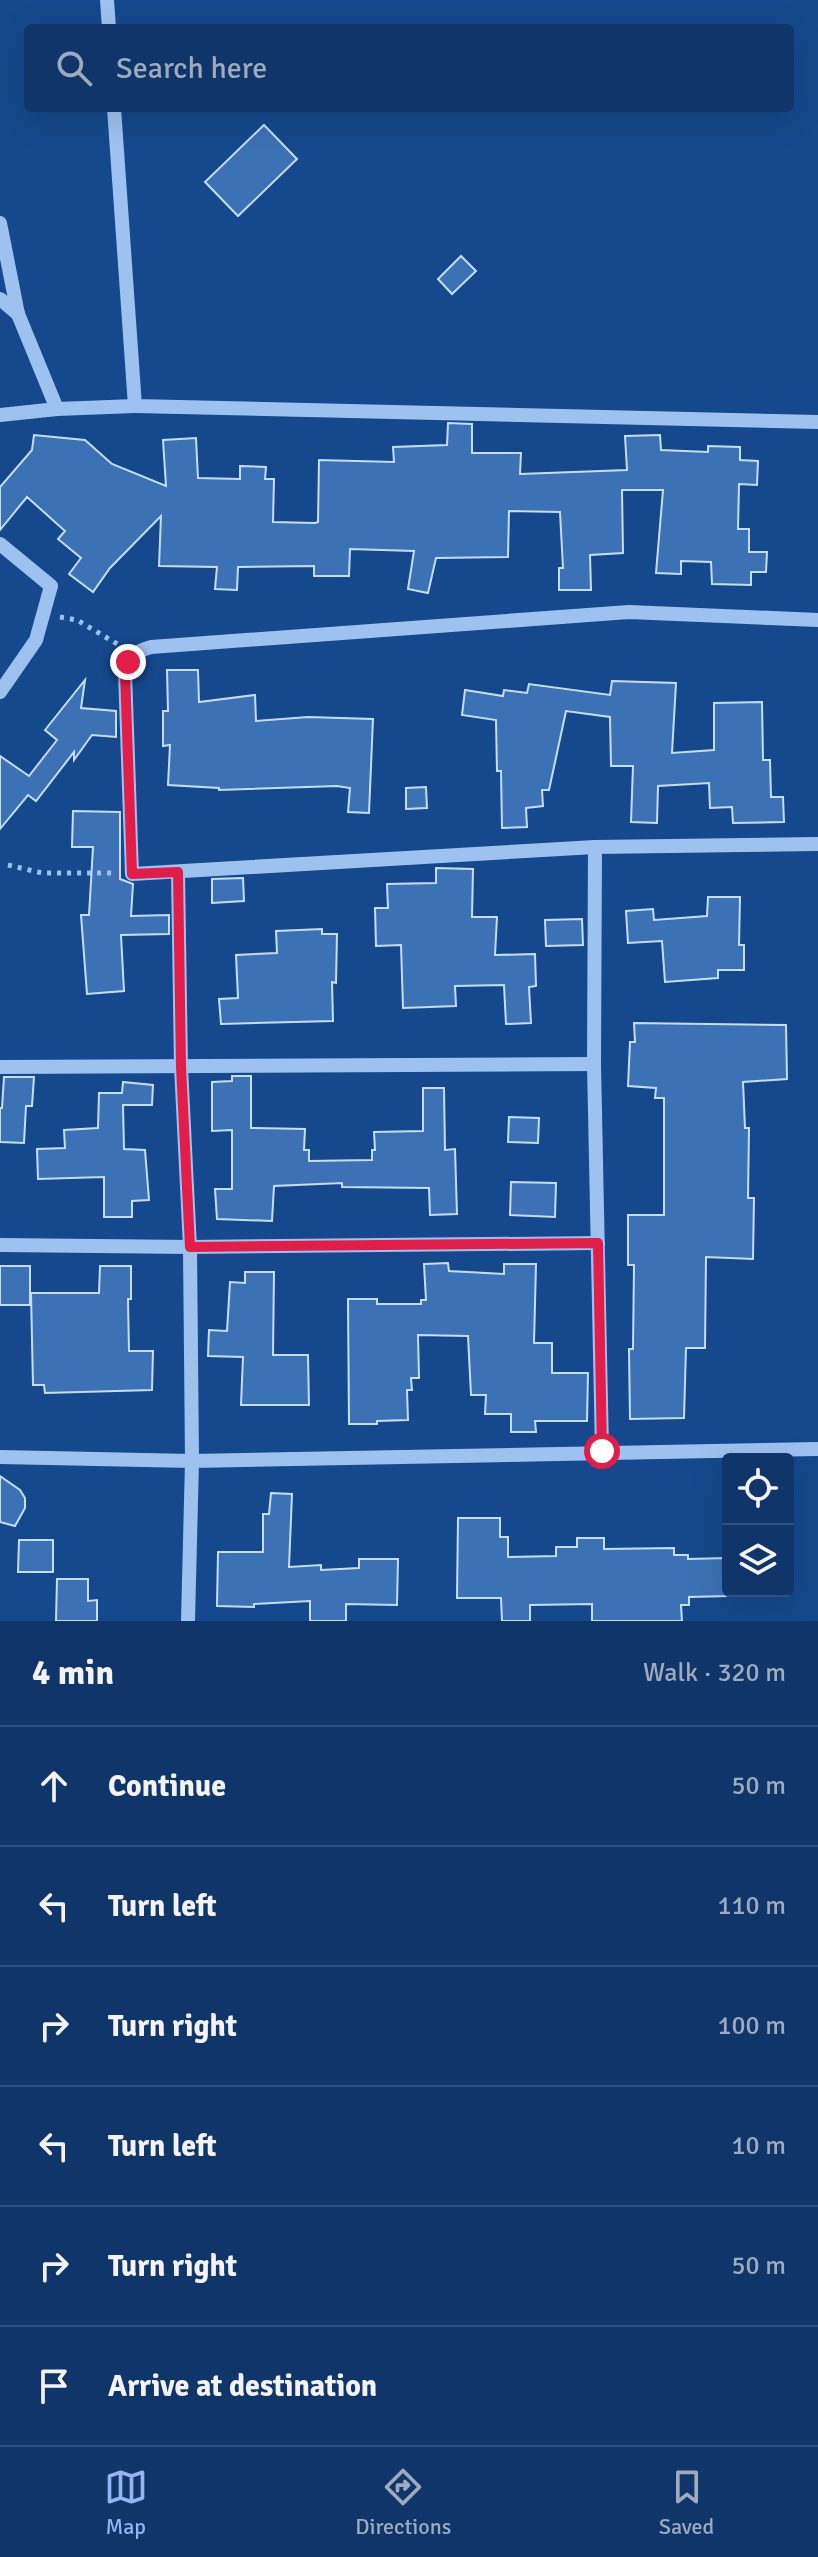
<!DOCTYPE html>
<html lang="en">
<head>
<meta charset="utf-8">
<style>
  body { margin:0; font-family:Signika,sans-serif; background:#1e4171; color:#f1f3f6 }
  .controls { position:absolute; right:24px; bottom:24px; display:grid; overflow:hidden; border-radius:8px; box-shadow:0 8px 32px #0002 }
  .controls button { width:72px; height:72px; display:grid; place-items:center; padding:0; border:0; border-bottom:2px solid #30507d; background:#103669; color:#f1f3f6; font:40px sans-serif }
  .stop { position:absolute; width:24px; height:24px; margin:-18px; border:6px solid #e11d48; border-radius:50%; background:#fff }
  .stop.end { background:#e11d48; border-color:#fff; box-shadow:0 2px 8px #0008 }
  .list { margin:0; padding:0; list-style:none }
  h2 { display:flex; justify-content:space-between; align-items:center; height:104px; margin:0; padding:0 32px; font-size:34px }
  h2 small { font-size:26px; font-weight:400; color:#9cabc0 }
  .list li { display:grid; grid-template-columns:52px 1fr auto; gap:24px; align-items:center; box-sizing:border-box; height:120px; padding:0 32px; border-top:2px solid #30507d }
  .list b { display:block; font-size:30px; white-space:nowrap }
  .list em { font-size:26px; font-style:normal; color:#9cabc0 }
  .icon { flex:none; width:44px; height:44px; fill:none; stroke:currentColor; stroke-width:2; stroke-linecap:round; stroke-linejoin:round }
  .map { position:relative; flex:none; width:818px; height:1621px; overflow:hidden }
  .search { position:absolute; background:#103669; box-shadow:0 8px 32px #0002; left:24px; right:24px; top:24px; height:88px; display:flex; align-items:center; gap:20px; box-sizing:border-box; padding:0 28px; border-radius:8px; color:#9cabc0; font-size:30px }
  .sheet { height:824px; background:#103669 }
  nav { display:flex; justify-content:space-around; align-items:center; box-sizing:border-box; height:112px; border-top:2px solid #30507d; background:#103669; font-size:22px; color:#9cabc0 }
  nav a { display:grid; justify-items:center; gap:4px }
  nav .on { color:#95b2f1 }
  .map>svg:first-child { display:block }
  .building { fill:#3d71b5; stroke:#c5ddfb; stroke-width:2 }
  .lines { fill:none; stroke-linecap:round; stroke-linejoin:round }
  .path { stroke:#9ec2f0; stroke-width:5; stroke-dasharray:4 6; stroke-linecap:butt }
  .minor { stroke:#9ec2f0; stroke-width:14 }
  .route { stroke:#e11d48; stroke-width:10 }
</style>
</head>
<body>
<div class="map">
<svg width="818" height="1621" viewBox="0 0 818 1621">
  <rect width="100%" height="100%" fill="#15488c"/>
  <g class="building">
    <polygon points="264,125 297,159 238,216 205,182"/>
    <polygon points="461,256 476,271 452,294 438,279"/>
    <polygon points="448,423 472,424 472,453 521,453 520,474 627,470 625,436 660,435 661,450 708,452 708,446 740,447 740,460 758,461 757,485 739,484 738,529 749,529 749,552 767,552 766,572 751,572 751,585 712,584 711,562 681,561 681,574 656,573 663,490 622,490 623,553 590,555 591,590 559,590 559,568 563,568 560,512 509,511 508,557 436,558 428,593 408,589 414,551 350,549 349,576 314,576 314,566 238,567 237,590 215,589 217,567 159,566 161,516 110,568 93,592 69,574 81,558 58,539 65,531 27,497 0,530 0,487 32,450 34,435 85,440 112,464 166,486 163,440 196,438 198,478 240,479 240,466 266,467 265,479 274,479 273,522 315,523 318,522 319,460 394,462 393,447 447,445"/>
    <polygon points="167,670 198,670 199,702 255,695 256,721 308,717 373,719 369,813 348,812 350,788 337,786 219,790 219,788 168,785 170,745 163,746 163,711 168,711"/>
    <polygon points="85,680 81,708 116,711 116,737 92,735 74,760 74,752 36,801 28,795 0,829 0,756 29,776 57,740 45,730"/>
    <polygon points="612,681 676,683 672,753 714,750 714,703 762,702 763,760 770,760 771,797 783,797 784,822 733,823 732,807 710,808 709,783 658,786 657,823 631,822 633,766 611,766 610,717 566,711 549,790 542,790 543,806 526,808 527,827 502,828 501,771 497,771 496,720 462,715 465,690 503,696 504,690 527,693 529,684 610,695"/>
    <polygon points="426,787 427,808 406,809 406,788"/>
    <polygon points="73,811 120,812 120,879 133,884 131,916 169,915 169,934 121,935 124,991 87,994 81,915 89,915 93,847 72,847"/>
    <polygon points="436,868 473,869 472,917 497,917 495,955 535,954 536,986 529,987 531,1023 506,1024 504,985 455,986 456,1006 403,1008 401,945 376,946 375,908 388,908 387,884 436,883"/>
    <polygon points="243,878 244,901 212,903 212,879"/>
    <polygon points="708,897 740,897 739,945 744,945 744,970 718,970 718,978 665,982 662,941 628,943 626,911 653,909 654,920 707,916"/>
    <polygon points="582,919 583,945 546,946 545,920"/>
    <polygon points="322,929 322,934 337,934 336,983 332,982 333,1021 221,1024 219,999 238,998 236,955 277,953 276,931"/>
    <polygon points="634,1023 786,1025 787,1079 743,1082 745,1128 749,1128 748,1198 754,1198 753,1259 706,1257 705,1348 686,1348 684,1418 630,1419 629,1349 633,1349 634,1265 628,1265 628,1215 664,1215 664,1098 655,1098 656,1088 628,1086 630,1042 635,1042"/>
    <polygon points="232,1076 251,1076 251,1128 305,1129 304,1150 309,1150 309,1161 372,1160 372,1150 375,1150 374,1132 423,1131 423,1088 444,1088 445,1150 455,1149 457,1214 430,1215 429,1188 342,1187 342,1183 274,1186 272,1221 217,1219 215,1189 232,1189 232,1130 212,1131 212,1082 232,1081"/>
    <polygon points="4,1077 34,1077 32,1106 26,1106 24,1143 0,1142 0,1108 2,1108"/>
    <polygon points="123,1082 153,1085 152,1105 123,1105 124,1149 145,1150 149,1200 132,1201 132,1217 104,1217 104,1177 38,1179 37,1149 65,1148 64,1130 98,1128 99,1093 122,1093"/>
    <polygon points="509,1117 539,1118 538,1143 508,1142"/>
    <polygon points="511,1182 556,1183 555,1217 510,1215"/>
    <polygon points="448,1263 449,1271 504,1274 504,1264 536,1264 534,1343 552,1343 552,1373 588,1373 587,1421 535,1421 536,1432 511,1432 511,1414 485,1414 486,1395 471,1395 468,1336 418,1335 419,1378 411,1378 412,1390 407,1390 408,1420 377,1421 377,1424 349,1424 348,1299 377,1299 377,1304 421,1304 421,1300 426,1300 424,1264"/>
    <rect x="0" y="1266" width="30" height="39"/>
    <polygon points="100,1266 131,1266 131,1299 128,1299 129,1351 153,1351 152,1390 45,1393 44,1385 33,1385 31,1293 99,1293"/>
    <polygon points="245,1272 274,1272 273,1355 308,1355 309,1405 241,1405 243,1357 208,1356 209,1330 227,1331 230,1282 245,1283"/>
    <polygon points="0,1476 20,1490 25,1498 25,1508 15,1526 0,1522"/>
    <polygon points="271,1493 292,1494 289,1567 321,1565 321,1570 359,1568 359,1559 398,1559 397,1605 346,1604 346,1621 310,1621 310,1601 254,1604 254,1607 217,1606 218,1552 263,1552 263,1514 269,1514"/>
    <polygon points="458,1518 500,1518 500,1537 508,1537 508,1557 556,1556 556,1547 577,1547 577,1538 604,1538 604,1549 674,1548 674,1555 688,1555 688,1559 728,1558 728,1596 689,1597 689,1605 681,1605 682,1621 592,1621 592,1604 530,1605 530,1621 502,1621 501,1598 457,1598"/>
    <polygon points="19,1540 53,1540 53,1572 18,1572"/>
    <polygon points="57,1579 88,1579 88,1601 97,1600 97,1621 56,1621"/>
  </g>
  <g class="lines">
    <g class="path">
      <polyline points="60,617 77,620 119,645"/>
      <polyline points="8,865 42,873 115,873"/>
    </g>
    <g class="minor">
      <polyline points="107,0 109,28"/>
      <polyline points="114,108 135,406 818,422"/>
      <polyline points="0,223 18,314 57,409"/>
      <polyline points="0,299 18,314"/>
      <polyline points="0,415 57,409 135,406"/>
      <polyline points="0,544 51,586 36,640 0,692"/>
      <path d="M818,620L629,612L151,647C136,651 129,657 125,672L132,874L595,847L818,844"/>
      <polyline points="595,847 594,1064 602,1451"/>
      <polyline points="178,872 181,1067 190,1247 192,1461 188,1621"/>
      <polyline points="0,1067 594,1064"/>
      <polyline points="0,1245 190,1247 598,1243"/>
      <polyline points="0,1457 192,1461 818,1449"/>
    </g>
  </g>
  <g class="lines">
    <polyline class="route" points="128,662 125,672 132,874 178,872 181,1067 190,1247 598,1243 602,1451"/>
  </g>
</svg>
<div class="controls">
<button><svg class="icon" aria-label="locate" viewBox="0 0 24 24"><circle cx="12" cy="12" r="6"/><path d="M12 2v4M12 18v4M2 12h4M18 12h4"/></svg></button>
<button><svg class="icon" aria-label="layers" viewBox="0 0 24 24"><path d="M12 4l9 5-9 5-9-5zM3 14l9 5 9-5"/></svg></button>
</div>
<div class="stop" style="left:602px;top:1451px"></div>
<div class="stop end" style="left:128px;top:662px"></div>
<div class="search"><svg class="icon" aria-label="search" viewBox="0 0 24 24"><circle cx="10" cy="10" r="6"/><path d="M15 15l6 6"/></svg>Search here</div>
</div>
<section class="sheet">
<h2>4 min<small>Walk · 320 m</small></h2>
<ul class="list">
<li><svg class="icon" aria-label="ahead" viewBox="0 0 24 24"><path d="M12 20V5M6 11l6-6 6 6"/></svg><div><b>Continue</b></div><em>50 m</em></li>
<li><svg class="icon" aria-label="left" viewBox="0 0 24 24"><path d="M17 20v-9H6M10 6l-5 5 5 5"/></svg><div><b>Turn left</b></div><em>110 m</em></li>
<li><svg class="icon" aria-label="right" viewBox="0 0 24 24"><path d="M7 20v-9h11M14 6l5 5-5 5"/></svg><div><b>Turn right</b></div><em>100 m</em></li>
<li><svg class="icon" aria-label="left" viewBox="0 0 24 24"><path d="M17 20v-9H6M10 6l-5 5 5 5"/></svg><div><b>Turn left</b></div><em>10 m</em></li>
<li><svg class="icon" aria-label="right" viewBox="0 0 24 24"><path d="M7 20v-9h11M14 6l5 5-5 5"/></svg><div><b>Turn right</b></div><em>50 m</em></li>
<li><svg class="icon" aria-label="arrive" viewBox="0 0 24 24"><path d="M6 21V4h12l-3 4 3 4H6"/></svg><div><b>Arrive at destination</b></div></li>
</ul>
</section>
<nav>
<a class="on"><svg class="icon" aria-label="map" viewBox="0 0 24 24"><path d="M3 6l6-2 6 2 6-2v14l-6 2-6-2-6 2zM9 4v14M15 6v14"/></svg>Map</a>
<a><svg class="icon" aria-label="directions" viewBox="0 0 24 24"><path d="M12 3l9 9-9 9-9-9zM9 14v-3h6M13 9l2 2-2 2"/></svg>Directions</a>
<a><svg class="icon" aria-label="saved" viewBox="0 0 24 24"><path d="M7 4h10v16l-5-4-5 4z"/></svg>Saved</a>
</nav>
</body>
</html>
